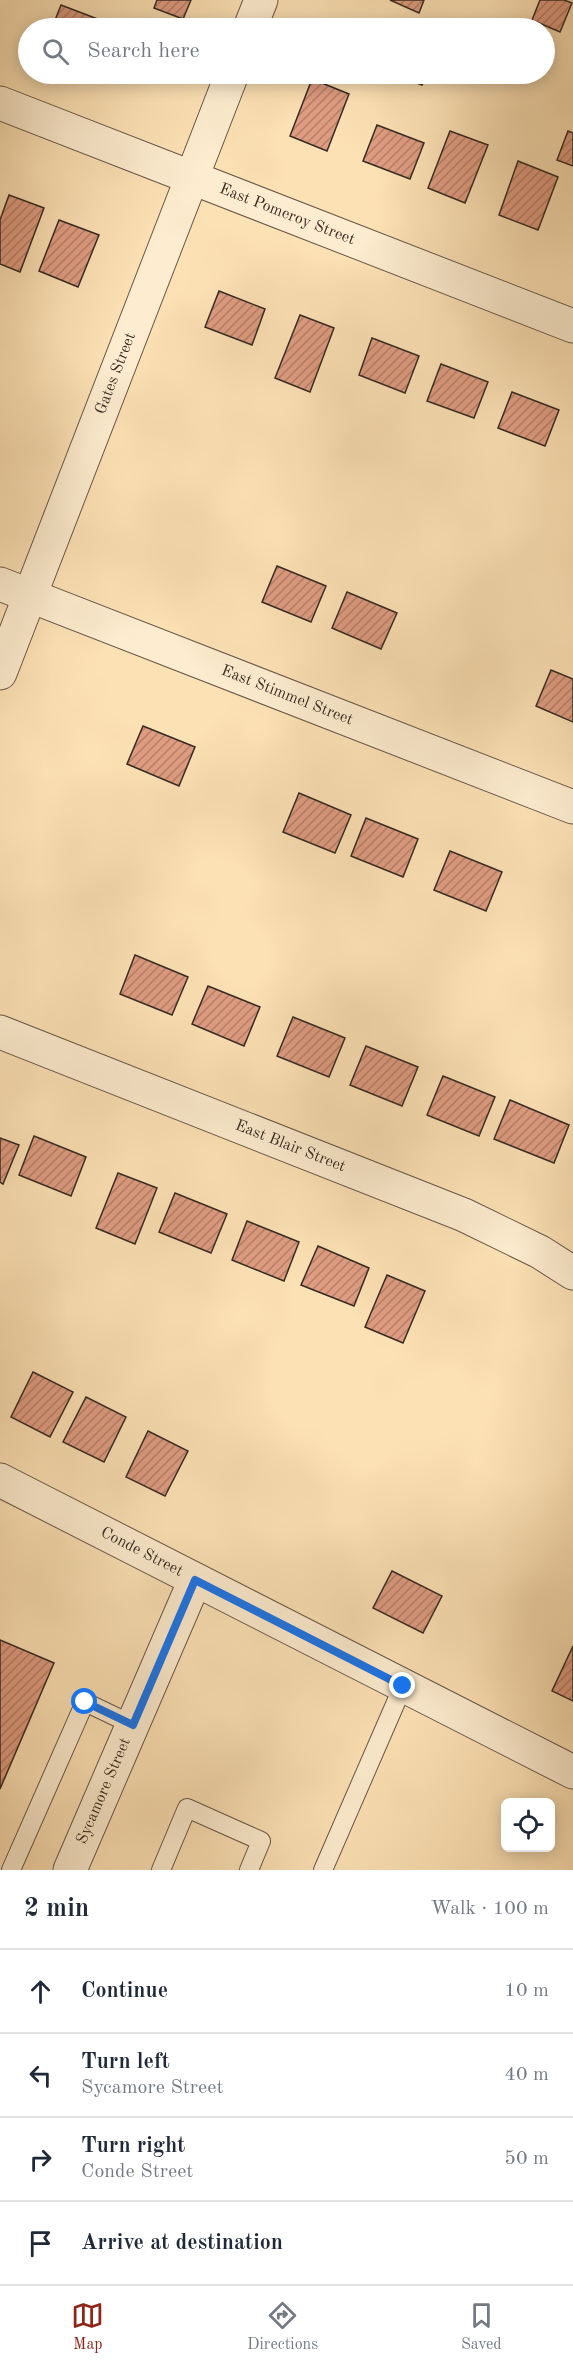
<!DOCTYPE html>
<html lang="en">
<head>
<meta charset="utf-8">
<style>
  body { margin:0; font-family:"Old Standard TT",serif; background:#f6f6f7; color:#1f2937 }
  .controls { position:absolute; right:18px; bottom:18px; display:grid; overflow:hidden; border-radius:9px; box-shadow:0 3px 15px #0003 }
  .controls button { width:54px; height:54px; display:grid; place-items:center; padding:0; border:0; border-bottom:2px solid #e0e1e3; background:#fff; color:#1f2937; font:30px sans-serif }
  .stop { position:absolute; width:18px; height:18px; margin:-14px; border:4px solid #1a73e8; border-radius:50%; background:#fff }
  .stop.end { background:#1a73e8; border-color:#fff; box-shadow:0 2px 6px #0008 }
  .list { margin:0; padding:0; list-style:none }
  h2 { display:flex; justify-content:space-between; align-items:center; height:78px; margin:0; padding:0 24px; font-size:26px }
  h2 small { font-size:20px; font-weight:400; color:#747a83 }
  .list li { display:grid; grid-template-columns:39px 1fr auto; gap:18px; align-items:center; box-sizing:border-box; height:84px; padding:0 24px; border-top:2px solid #e0e1e3 }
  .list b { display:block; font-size:22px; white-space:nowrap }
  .list p { margin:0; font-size:20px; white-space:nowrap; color:#747a83 }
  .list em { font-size:20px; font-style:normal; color:#747a83 }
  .icon { flex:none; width:33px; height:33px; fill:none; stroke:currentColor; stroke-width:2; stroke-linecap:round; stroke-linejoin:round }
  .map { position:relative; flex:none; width:573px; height:1870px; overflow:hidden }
  .search { position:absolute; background:#fff; box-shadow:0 3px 15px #0003; left:18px; right:18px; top:18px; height:66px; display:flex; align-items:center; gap:15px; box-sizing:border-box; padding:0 21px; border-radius:33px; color:#747a83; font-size:22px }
  .sheet { height:414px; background:#fff }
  nav { display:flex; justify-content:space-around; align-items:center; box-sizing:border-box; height:84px; border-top:2px solid #e0e1e3; background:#fff; font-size:16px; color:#747a83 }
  nav a { display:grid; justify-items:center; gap:3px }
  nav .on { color:#8f2418 }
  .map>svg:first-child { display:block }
  .building { fill:url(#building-hatch); stroke:#352b23; stroke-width:1.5 }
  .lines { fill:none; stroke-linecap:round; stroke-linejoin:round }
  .lane-casing { stroke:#675848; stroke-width:20 }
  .street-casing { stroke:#675848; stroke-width:35 }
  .lane { stroke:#fdeccf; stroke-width:18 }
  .street { stroke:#fdeccf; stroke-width:33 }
  .route { stroke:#1a73e8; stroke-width:8 }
  .labels { text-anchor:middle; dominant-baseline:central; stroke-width:5; stroke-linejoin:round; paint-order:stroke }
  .street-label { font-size:16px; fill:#352b23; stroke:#fdeccf }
</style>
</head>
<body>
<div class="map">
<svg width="573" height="1870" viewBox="0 0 573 1870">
  <defs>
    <pattern id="building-hatch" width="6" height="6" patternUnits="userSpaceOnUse" patternTransform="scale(1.5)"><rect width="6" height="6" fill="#df9c81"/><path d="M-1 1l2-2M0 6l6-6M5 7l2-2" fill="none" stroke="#b67f69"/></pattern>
  </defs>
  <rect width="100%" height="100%" fill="#fce1b5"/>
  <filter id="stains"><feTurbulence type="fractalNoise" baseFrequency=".00333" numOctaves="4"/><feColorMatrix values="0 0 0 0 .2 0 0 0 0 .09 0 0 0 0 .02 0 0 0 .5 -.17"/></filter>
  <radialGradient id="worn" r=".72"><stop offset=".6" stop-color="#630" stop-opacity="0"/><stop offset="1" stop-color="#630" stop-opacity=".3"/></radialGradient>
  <g class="building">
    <polygon points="157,0 191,0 183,19 154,8"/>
    <polygon points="390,0 424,0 419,13"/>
    <polygon points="540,0 564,0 572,3 560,32 532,20"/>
    <polygon points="61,5 108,23 106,28 52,28"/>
    <polygon points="394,74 427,74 422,85"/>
    <polygon points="312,79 349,94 327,151 290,136"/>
    <polygon points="377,125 424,143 410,179 363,161"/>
    <polygon points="450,131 488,145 465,203 428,188"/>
    <polygon points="568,131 573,133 573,166 557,160"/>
    <polygon points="518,161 558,177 538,230 499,215"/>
    <polygon points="9,195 44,208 20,272 0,264 0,220"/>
    <polygon points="59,220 99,235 78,287 39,271"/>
    <polygon points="219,291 265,309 252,345 205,327"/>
    <polygon points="300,315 334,328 310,392 275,378"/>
    <polygon points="372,338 419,356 405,393 359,375"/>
    <polygon points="441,364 488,382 474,418 427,401"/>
    <polygon points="512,392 559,410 545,446 498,428"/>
    <polygon points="277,566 326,586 311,622 262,602"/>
    <polygon points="347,592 397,613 381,649 332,628"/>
    <polygon points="551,670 573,679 573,722 536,706"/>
    <polygon points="143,726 195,747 179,786 127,764"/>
    <polygon points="299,793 351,815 335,853 283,832"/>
    <polygon points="366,818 418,839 403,877 351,856"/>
    <polygon points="450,851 502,872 486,911 434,890"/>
    <polygon points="135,955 188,977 172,1015 120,994"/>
    <polygon points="208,986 260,1007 244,1046 192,1024"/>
    <polygon points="293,1017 345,1038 329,1077 277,1056"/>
    <polygon points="366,1046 418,1067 402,1106 350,1085"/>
    <polygon points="443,1076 495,1097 479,1136 427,1115"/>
    <polygon points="510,1100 569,1125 554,1163 494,1139"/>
    <polygon points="34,1136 86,1157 71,1196 19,1175"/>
    <polygon points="0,1138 19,1145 3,1184 0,1182"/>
    <polygon points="118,1173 157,1188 135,1244 96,1228"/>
    <polygon points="175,1193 227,1214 211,1253 159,1232"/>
    <polygon points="247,1221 299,1242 284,1281 232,1260"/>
    <polygon points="318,1246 369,1268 354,1306 301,1285"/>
    <polygon points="387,1275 425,1291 403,1343 365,1327"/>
    <polygon points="33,1372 73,1392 50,1437 11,1417"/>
    <polygon points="86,1397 126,1417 104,1462 63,1442"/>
    <polygon points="148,1431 188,1451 165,1496 126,1477"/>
    <polygon points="392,1571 442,1596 423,1633 373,1608"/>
    <polygon points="0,1640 54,1663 0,1789"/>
    <polygon points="573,1646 573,1701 552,1691"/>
  </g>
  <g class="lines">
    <defs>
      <g id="lane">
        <polyline points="11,1870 85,1702 133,1725"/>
        <polyline points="161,1870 187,1808 261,1841 249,1870"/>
        <polyline points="323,1870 403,1686"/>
      </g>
      <g id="street">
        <polyline points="250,28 261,0"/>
        <path id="s1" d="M0,103L573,326"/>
        <path id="s2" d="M0,584L573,807"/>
        <path id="s3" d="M0,673L232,74"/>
        <path id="s4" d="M0,1032L464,1215L540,1252L573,1273"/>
        <path id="s5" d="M0,1480L573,1772"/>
        <path id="s6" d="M70,1870L195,1580"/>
      </g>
    </defs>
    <use href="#lane" class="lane-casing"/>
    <use href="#street" class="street-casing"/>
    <use href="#lane" class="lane"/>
    <use href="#street" class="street"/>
  </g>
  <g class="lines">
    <polyline class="route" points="85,1702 133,1725 195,1580 403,1686"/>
  </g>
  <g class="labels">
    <g class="street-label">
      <text stroke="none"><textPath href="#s1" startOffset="308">East Pomeroy Street</textPath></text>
      <text stroke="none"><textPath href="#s3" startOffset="321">Gates Street</textPath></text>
      <text stroke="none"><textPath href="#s2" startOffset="308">East Stimmel Street</textPath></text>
      <text stroke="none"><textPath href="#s4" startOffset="312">East Blair Street</textPath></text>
      <text stroke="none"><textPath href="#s5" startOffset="159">Conde Street</textPath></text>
      <text stroke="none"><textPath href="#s6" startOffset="86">Sycamore Street</textPath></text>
    </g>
  </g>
  <rect width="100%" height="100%" filter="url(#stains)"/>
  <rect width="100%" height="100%" fill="url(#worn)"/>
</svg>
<div class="controls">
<button><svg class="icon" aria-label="locate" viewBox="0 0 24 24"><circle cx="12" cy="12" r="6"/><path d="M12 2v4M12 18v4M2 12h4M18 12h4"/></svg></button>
</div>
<div class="stop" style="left:85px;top:1702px"></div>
<div class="stop end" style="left:403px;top:1686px"></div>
<div class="search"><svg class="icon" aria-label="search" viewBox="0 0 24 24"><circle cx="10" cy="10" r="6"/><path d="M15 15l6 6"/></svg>Search here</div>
</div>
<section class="sheet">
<h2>2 min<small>Walk · 100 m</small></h2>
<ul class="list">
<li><svg class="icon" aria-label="ahead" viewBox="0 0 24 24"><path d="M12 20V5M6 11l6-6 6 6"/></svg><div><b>Continue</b></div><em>10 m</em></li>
<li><svg class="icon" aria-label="left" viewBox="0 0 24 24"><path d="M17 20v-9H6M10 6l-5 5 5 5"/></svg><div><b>Turn left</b><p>Sycamore Street</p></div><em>40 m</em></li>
<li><svg class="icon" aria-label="right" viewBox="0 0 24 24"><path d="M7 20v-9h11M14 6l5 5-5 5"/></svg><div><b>Turn right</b><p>Conde Street</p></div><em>50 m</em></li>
<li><svg class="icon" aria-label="arrive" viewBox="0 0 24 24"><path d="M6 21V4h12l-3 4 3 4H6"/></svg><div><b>Arrive at destination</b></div></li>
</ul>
</section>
<nav>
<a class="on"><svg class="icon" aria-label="map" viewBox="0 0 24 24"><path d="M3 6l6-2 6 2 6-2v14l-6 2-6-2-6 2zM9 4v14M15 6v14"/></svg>Map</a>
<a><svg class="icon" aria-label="directions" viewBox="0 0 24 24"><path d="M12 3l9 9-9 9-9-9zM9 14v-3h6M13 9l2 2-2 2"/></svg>Directions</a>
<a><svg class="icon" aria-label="saved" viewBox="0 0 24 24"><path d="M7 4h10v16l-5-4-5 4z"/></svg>Saved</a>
</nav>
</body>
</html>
